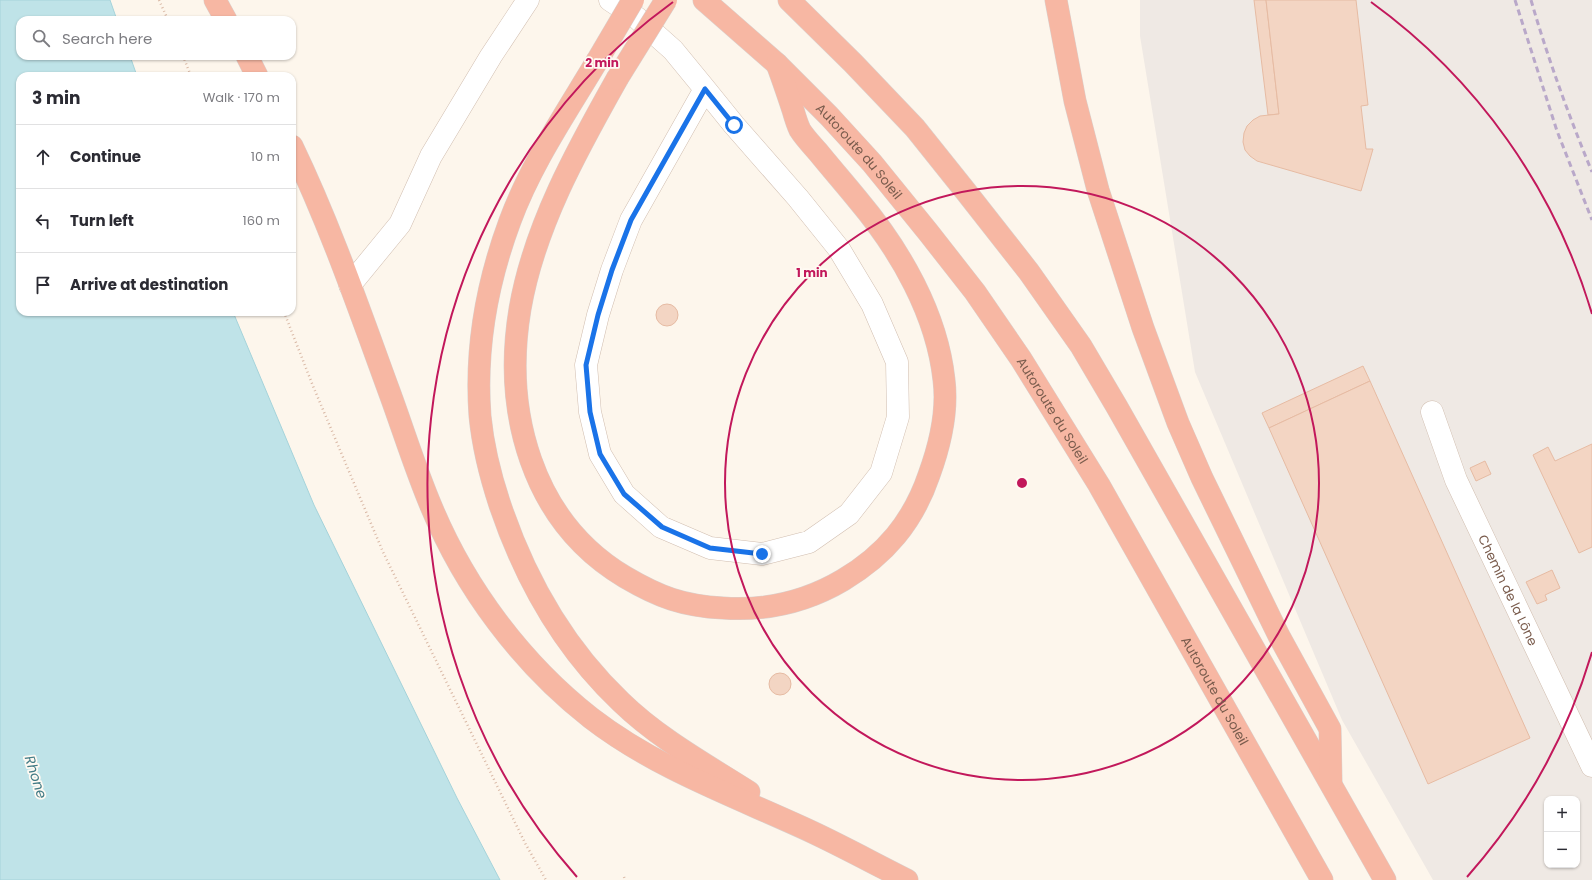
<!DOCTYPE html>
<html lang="en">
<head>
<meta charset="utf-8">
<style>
  body { margin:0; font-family:Poppins,sans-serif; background:#f2f2f3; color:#2b2b33 }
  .controls { position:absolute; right:12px; bottom:12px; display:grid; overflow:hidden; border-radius:8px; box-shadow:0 1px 3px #0004 }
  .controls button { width:36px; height:36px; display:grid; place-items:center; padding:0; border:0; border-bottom:1px solid #e1e1e2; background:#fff; color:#2b2b33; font:20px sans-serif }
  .stop { position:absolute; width:12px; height:12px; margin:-9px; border:3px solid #1a73e8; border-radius:50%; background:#fff }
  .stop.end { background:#1a73e8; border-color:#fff; box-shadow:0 1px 4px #0008 }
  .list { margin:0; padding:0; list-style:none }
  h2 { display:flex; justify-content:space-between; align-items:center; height:52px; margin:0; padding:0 16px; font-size:17px }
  h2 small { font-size:13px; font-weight:400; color:#7c7c81 }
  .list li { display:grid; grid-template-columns:26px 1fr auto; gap:12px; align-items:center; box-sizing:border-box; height:64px; padding:0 16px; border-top:1px solid #e1e1e2 }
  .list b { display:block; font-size:15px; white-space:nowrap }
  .list em { font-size:13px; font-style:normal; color:#7c7c81 }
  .icon { flex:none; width:22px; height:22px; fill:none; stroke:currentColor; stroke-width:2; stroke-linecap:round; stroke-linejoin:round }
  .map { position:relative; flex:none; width:1592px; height:880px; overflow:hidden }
  .search { position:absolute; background:#fff; box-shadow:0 1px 3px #0004; left:16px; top:16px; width:280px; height:44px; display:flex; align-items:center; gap:10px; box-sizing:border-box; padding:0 14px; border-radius:12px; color:#7c7c81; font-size:15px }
  .panel { position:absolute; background:#fff; box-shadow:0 1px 3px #0004; left:16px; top:72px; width:280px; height:244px; border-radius:12px }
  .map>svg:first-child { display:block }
  .industrial { fill:#efe9e4; fill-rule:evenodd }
  .water { fill:#bfe3e8; stroke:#a5d3da }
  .building { fill:#f3d5c3; stroke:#e6bba3 }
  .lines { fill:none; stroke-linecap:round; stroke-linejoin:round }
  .minor-casing { stroke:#d1beb0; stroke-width:23 }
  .highway-casing { stroke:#dad1cd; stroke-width:23 }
  .path { stroke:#d9b8a5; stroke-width:2.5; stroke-dasharray:1 3; stroke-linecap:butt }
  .minor { stroke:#fff; stroke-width:22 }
  .highway { stroke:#f7b7a3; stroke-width:22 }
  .rail { stroke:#b9a8c9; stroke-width:3; stroke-dasharray:6 4; stroke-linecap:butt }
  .highway-bridge-casing { stroke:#dad1cd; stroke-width:23; stroke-linecap:butt }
  .highway-bridge { stroke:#f7b7a3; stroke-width:22 }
  .route { stroke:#1a73e8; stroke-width:5 }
  .ring { fill:none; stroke:#c2185b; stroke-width:2 }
  .labels { text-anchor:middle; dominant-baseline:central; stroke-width:3.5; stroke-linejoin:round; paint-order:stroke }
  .street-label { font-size:13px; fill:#7a5c4d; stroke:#fffaf3 }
  .water-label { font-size:14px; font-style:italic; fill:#437c86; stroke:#fffaf3 }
  .centre { fill:#c2185b; stroke:#fffaf3; stroke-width:2 }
  .ring-label { font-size:12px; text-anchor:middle; font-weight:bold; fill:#c2185b; stroke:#fffaf3; stroke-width:3.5; stroke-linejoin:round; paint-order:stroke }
</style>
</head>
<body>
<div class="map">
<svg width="1592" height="880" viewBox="0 0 1592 880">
  <rect width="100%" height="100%" fill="#fdf6ec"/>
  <path class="industrial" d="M1140,0H1592V880H1433L1342,720L1195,372L1140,36ZM1547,799H1577V865H1547Z"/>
  <polygon class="water" points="0,0 110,0 117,20 20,20 20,56 130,56 137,76 20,76 20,312 233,312 314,505 457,798 500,880 0,880"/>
  <g class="building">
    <polygon points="1254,0 1266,0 1279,114 1268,115"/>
    <polygon points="1266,0 1356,0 1368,105 1361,106 1366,149 1373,149 1361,191 1257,161 1250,156 1245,150 1243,142 1244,133 1247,126 1253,120 1260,116 1279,114"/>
    <circle cx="667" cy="315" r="11"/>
    <polygon points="1363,366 1370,381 1269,428 1262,413"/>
    <polygon points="1370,381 1530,738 1428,784 1269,428"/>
    <polygon points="1592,444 1592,547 1579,553 1533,455 1548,447 1555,461"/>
    <polygon points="1485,461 1491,474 1476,481 1470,468"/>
    <polygon points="1552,570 1560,588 1545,595 1547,600 1537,604 1526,582"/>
    <circle cx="780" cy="684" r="11"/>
  </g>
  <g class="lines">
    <defs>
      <g id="minor">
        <polyline points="610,0 637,18 673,50 705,89 734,125 798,198 839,249 872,304 897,362 898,417 881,473 849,514 809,542 762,554 710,548 661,527 624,494 600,454 590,412 586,365 598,315 612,270 631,220 705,89"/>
        <polyline points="350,285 400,224 431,156 491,56 528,0"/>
        <path id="s1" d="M1432,412L1456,480L1592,766"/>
      </g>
      <g id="highway">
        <polyline points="215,0 226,20"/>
        <path id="s2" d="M704,0L777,64L829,116L872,163L928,232L975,292L1021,359L1099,485L1322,880"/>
        <polyline points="789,0 853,63 915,128 967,193 1029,272 1081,346 1117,407 1385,880"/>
        <polyline points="1056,0 1075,101 1098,190 1143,328 1178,423 1202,478 1279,636 1330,729 1331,781"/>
        <polyline points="247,56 257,76"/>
        <path d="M597,61C566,113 531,164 510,221C487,283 475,349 480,416C483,447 490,475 500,505C525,579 564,648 621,702C658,738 705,764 749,792"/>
        <path d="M617,79C577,150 534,227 520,309C503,411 531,521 625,577C659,597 683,606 723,608C766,611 806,602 843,580C885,555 913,522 929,475C940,445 948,412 944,380C937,314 900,250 858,200C845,184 831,168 818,152C812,145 805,138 800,130C797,124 795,117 793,110C788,95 783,80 777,64"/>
        <path d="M292,146C330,225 359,309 389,391C403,429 415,468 431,506C465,588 521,663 591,718C657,769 737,797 812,832C844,847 875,864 907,880"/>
      </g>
    </defs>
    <use href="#minor" class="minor-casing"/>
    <use href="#highway" class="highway-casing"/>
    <g class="path">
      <polyline points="159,0 168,20"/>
      <polyline points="183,56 191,76"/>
      <polyline points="284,312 313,386 383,552 525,843 546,880"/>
      <polyline points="624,877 625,880"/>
    </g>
    <use href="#minor" class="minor"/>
    <use href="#highway" class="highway"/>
    <g class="rail">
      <polyline points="1515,0 1557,131 1592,220"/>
      <path d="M1531,0C1548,59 1569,116 1592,172"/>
    </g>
    <defs>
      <g id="highway-bridge">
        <polyline points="597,61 633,0"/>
        <polyline points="617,79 666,0"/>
      </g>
    </defs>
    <use href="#highway-bridge" class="highway-bridge-casing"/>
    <use href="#highway-bridge" class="highway-bridge"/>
  </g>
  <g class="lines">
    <polyline class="route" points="734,125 705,89 631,220 612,270 598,315 586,365 590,412 600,454 624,494 662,527 710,548 762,554"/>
  </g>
  <g class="ring">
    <circle cx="1022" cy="483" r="297"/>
    <path d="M1592 652A594 594 0 0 1 1467 877M577 877A594 594 0 0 1 673 2M1371 2A594 594 0 0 1 1592 314"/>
  </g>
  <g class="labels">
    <g class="street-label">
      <text stroke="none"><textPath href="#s2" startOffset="217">Autoroute du Soleil</textPath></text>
      <text stroke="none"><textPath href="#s2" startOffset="541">Autoroute du Soleil</textPath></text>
      <text stroke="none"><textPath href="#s1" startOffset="194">Chemin de la Lône</textPath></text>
      <text stroke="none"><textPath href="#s2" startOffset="865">Autoroute du Soleil</textPath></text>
    </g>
    <g class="water-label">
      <text transform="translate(36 777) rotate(72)">Rhone</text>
    </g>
  </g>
  <circle cx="1022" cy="483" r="6" class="centre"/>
  <g class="ring-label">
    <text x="602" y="67">2 min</text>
    <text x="812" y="277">1 min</text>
  </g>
</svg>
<div class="controls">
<button>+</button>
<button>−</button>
</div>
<div class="stop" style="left:734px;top:125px"></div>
<div class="stop end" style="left:762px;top:554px"></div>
<div class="search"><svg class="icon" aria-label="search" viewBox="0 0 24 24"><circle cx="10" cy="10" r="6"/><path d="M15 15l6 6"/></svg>Search here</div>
<section class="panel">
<h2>3 min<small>Walk · 170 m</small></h2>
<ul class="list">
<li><svg class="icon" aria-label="ahead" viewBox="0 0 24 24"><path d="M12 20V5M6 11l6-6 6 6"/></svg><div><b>Continue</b></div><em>10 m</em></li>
<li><svg class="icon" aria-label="left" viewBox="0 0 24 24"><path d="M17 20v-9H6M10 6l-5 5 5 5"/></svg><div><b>Turn left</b></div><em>160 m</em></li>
<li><svg class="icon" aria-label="arrive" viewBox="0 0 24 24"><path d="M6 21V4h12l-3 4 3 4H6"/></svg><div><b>Arrive at destination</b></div></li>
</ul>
</section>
</div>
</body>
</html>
